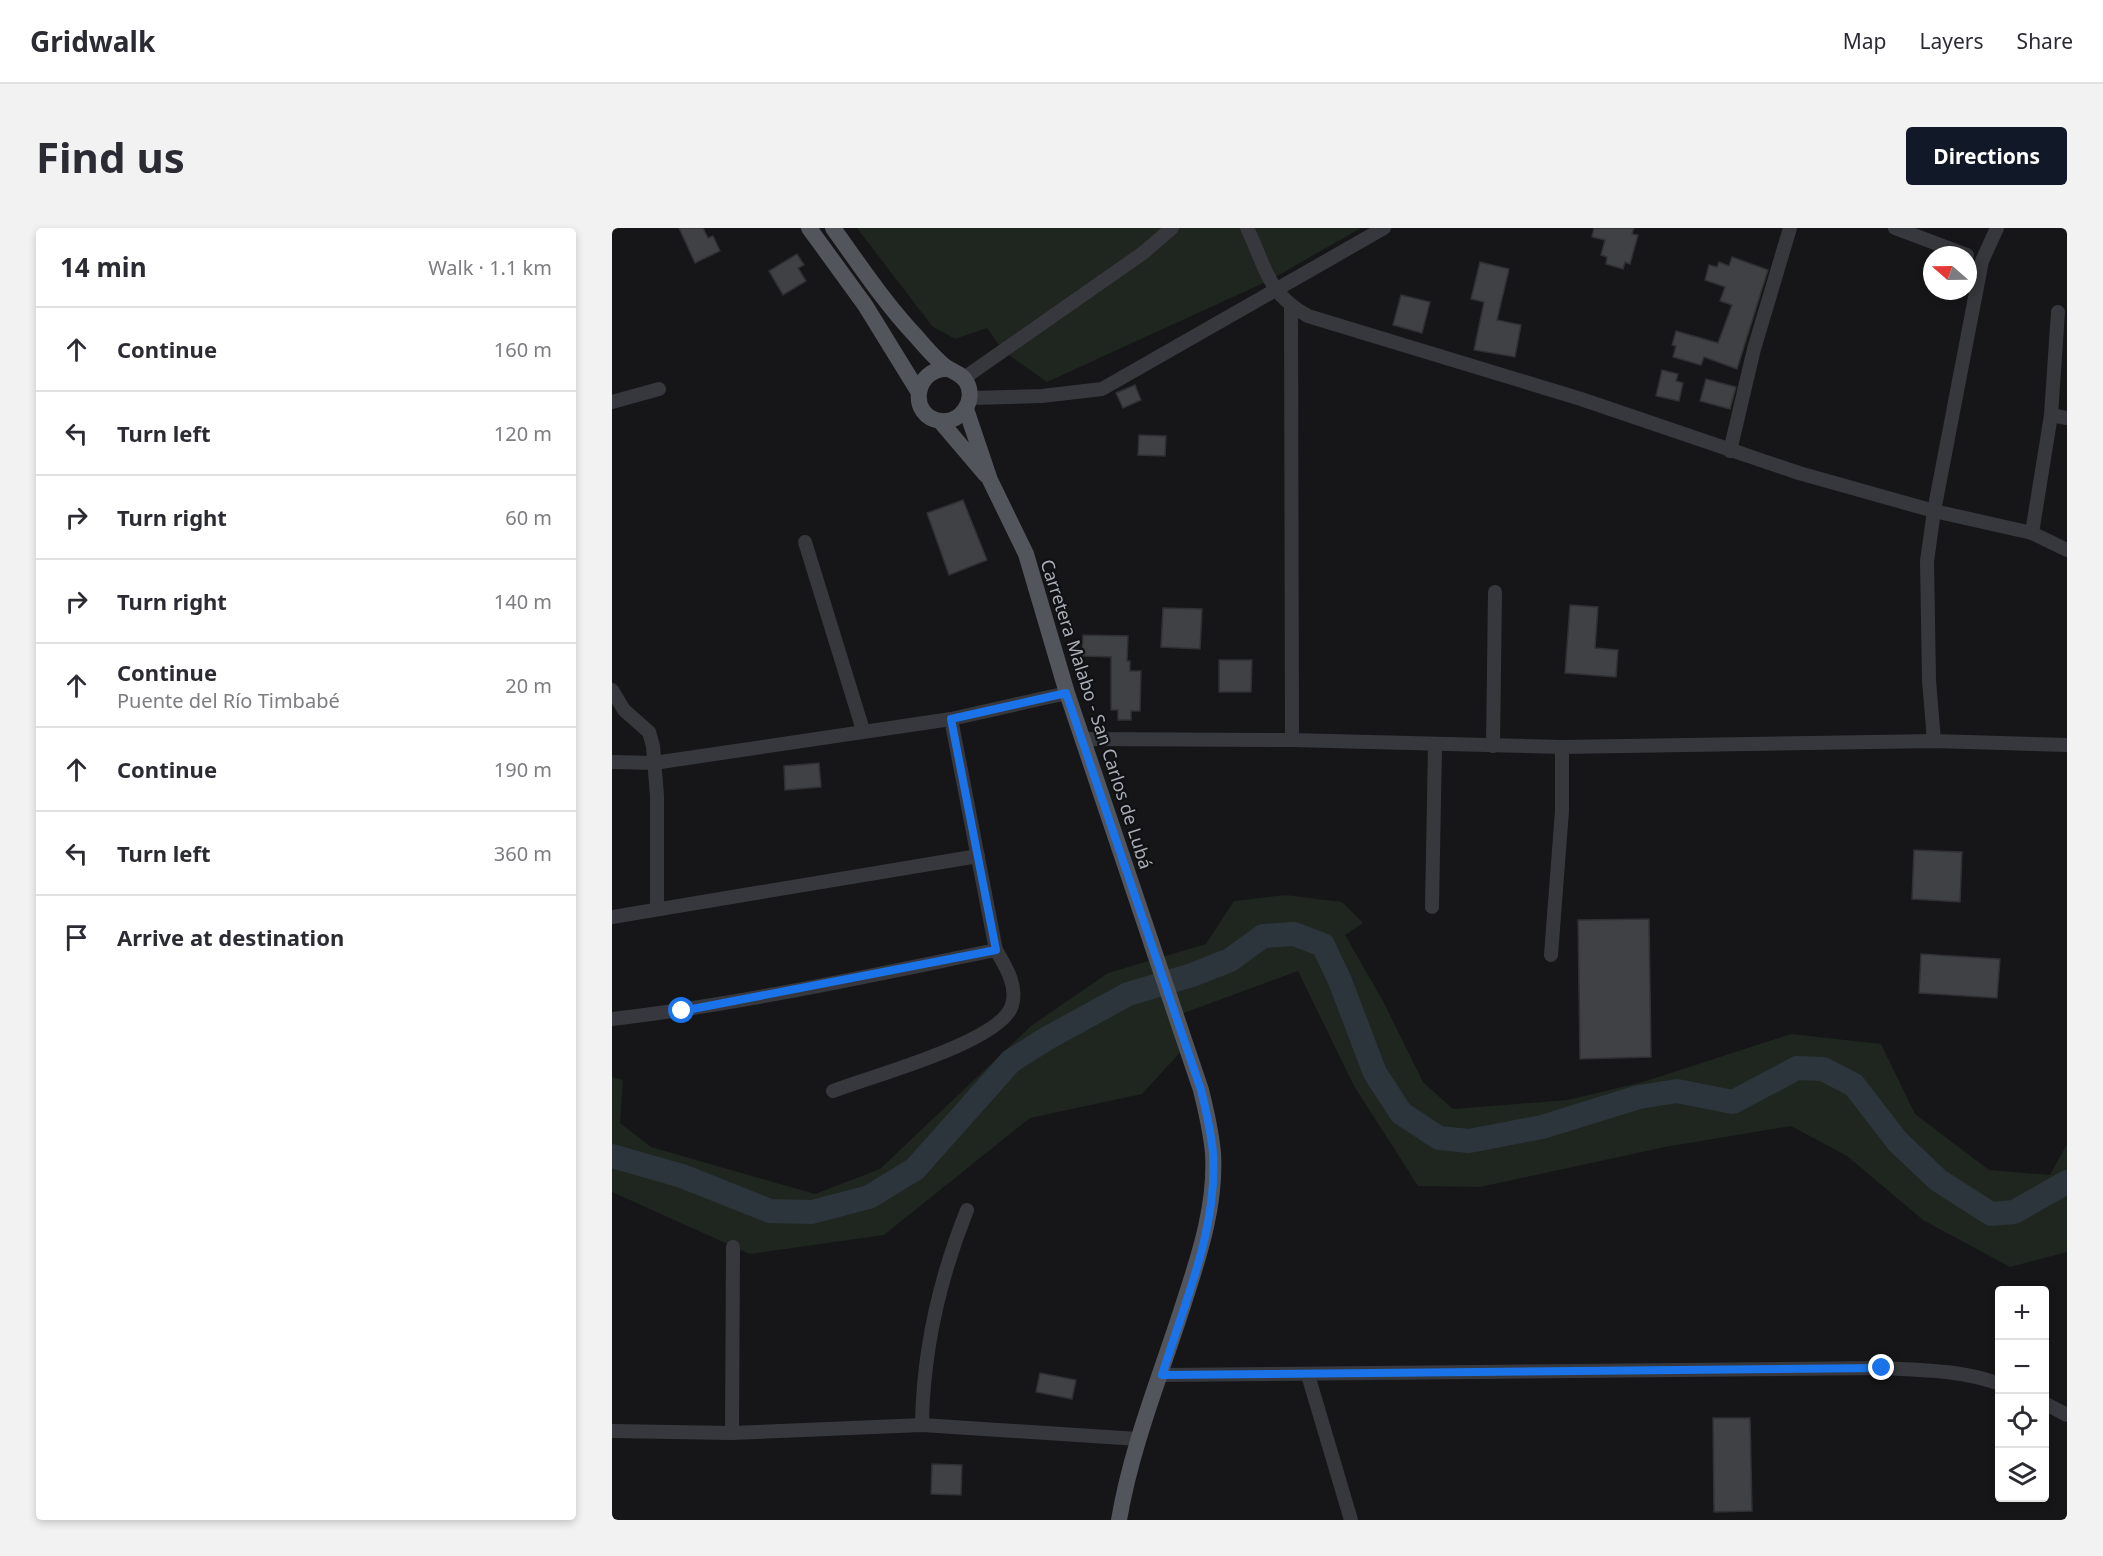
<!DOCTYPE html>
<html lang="en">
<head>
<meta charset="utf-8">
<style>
  body { margin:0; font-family:"Noto Sans",sans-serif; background:#f2f2f3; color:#2b2b33 }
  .controls { position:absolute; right:18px; bottom:18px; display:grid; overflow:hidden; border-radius:6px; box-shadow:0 3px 9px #0003 }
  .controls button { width:54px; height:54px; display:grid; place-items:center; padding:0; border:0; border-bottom:2px solid #e1e1e2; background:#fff; color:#2b2b33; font:30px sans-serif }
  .compass { position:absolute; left:1311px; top:18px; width:54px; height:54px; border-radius:50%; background:#fff; box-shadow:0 3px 9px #0003; rotate:290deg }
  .stop { position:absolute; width:18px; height:18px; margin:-14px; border:4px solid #1a73e8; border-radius:50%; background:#fff }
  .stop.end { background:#1a73e8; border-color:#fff; box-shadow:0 2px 6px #0008 }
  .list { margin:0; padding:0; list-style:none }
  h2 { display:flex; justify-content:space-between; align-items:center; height:78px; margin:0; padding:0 24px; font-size:26px }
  h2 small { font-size:20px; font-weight:400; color:#7c7c81 }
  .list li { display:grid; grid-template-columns:39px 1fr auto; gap:18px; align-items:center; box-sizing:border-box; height:84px; padding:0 24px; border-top:2px solid #e1e1e2 }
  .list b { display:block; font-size:22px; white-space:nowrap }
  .list p { margin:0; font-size:20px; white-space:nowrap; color:#7c7c81 }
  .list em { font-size:20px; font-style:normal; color:#7c7c81 }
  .icon { flex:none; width:33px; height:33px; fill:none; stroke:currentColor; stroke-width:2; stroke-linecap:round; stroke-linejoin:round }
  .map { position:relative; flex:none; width:1455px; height:1292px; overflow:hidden; border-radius:6px }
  header { display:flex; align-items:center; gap:36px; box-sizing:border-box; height:84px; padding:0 30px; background:#fff; border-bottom:2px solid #e1e1e2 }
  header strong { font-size:28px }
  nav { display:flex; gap:33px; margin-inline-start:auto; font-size:21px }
  .intro { display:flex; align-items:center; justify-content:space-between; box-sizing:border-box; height:144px; padding:0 36px }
  h1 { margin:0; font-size:42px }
  .button { padding:15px 27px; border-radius:6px; background:#111827; color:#fff; font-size:21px; font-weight:700 }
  main { display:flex; gap:36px; padding:0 36px }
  aside { flex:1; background:#fff; border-radius:6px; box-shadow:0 3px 9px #0003 }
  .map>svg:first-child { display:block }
  .green { fill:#1e261f }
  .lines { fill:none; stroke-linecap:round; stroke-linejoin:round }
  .river { stroke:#2c353c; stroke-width:24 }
  .building { fill:#404145; stroke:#303034; stroke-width:1.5 }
  .minor { stroke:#37383d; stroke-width:14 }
  .major { stroke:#53555c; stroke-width:16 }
  .route { stroke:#1a73e8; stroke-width:8 }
  .labels { text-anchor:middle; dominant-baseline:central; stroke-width:4.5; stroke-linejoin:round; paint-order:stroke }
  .street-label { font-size:18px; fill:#a8adb8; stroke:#111113 }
</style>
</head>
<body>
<header>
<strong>Gridwalk</strong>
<nav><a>Map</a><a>Layers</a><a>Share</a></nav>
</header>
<div class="intro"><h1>Find us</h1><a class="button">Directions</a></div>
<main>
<aside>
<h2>14 min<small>Walk · 1.1 km</small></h2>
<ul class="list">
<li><svg class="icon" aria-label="ahead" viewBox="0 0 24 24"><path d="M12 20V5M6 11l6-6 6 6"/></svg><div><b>Continue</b></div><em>160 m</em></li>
<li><svg class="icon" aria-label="left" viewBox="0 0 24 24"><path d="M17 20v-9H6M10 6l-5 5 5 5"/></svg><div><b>Turn left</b></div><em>120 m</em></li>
<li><svg class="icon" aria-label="right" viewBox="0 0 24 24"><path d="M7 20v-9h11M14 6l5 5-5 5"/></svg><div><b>Turn right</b></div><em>60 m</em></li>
<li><svg class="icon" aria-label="right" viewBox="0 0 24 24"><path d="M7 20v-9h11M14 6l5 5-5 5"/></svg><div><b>Turn right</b></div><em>140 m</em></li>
<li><svg class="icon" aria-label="ahead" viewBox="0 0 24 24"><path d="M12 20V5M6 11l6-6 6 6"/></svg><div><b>Continue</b><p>Puente del Río Timbabé</p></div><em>20 m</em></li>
<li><svg class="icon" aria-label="ahead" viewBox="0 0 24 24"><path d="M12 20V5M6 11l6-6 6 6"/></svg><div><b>Continue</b></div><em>190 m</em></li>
<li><svg class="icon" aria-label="left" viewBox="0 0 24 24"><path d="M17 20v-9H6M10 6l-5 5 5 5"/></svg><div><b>Turn left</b></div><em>360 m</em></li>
<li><svg class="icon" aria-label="arrive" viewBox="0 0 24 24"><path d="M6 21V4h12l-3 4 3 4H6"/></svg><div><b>Arrive at destination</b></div></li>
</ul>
</aside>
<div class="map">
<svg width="1455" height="1292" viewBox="0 0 1455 1292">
  <rect width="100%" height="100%" fill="#161618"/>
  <g class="green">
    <polygon points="245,0 749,0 658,52 435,154 391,123 375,100 343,111 320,98"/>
    <polygon points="673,667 730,674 751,695 733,707 771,773 811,854 841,881 956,872 1031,854 1179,806 1269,816 1303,886 1377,942 1438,947 1455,916 1455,1024 1398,1039 1311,992 1235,928 1179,898 1053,919 868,959 806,958 742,858 686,743 561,789 574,818 530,866 418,890 272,1007 138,1026 0,964 0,849 11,852 8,895 39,919 203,966 268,941 419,798 496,745 594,716 622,673"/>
  </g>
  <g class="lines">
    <polyline class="river" points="0,928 70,948 158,983 200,984 257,969 303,941 399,833 434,811 516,766 580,747 618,732 651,708 682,706 711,717 728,753 763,845 789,885 827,910 857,913 930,899 1027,869 1065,863 1121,874 1185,840 1211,841 1242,857 1285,913 1326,952 1379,986 1402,984 1455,954"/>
  </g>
  <g class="building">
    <polygon points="67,0 91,0 96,10 101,8 108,23 83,35"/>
    <polygon points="982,0 1022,0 1020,6 1026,7 1018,36 1013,34 1011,41 994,36 995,29 989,27 993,12 980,9"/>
    <polygon points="185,26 192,37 186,40 194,53 171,67 157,43"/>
    <polygon points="1120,29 1156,42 1125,141 1092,129 1089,137 1061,129 1064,118 1060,117 1064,103 1106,115 1120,77 1108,73 1113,59 1093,52 1097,37 1105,39 1107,34 1117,38"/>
    <polygon points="868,34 897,41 885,92 909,97 903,129 862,122 872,74 859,71"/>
    <polygon points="789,67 818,74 810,105 781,97"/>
    <polygon points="1050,142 1066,146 1064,153 1071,155 1067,173 1044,168"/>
    <polygon points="1094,151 1124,159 1118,181 1088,173"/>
    <polygon points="523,157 529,172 511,180 504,165"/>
    <polygon points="527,207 554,208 553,228 526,227"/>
    <polygon points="351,272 375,332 337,347 315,285"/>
    <polygon points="958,377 986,379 983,420 1006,422 1004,449 953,445"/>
    <polygon points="551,380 590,381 588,421 549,419"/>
    <polygon points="471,407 516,408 515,433 518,433 518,443 529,443 528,483 519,483 519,492 506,492 506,482 499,482 499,429 470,428"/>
    <polygon points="607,432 640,432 639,464 607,464"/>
    <polygon points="207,535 209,559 173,562 172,538"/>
    <polygon points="1302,622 1350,624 1348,674 1300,671"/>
    <polygon points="1037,691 1039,829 968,831 966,692"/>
    <polygon points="1309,726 1388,731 1385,770 1307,765"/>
    <polygon points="428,1145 464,1152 460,1171 424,1164"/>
    <polygon points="1101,1190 1138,1190 1140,1283 1102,1284"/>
    <polygon points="320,1236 350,1237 349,1267 319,1266"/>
  </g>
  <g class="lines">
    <g class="minor">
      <path d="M635,0C654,39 655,66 696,88L969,171L1187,245L1322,283L1420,305L1439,187L1446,84"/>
      <polyline points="1283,0 1355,27"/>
      <polyline points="679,79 680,512"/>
      <polyline points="352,150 531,25 560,0"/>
      <polyline points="358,170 430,168 490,161 772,0"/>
      <polyline points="0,174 47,161"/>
      <polyline points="1439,187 1455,190"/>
      <polyline points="1118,223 1142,121 1178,0"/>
      <polyline points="1420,305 1455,322"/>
      <polyline points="193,314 251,502"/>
      <polyline points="0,462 12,482 37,504 41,518 45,568 45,681"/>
      <polyline points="471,511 680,512 950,519 1322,513 1455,517"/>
      <polyline points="1322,513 1317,452 1315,333 1322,283 1370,33 1385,0"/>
      <polyline points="881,518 883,364"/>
      <polyline points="0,534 42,535 339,491 455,465"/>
      <polyline points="820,679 823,518"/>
      <polyline points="0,689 366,628"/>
      <polyline points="939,727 950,583 950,519"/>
      <path d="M0,791C129,776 256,748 384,722"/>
      <path d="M221,863C256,849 390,814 400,777C406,757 393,738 384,722L339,491"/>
      <path d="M550,1147L1270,1140C1311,1142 1349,1142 1388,1156"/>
      <polyline points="696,1147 739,1292"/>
      <polyline points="1432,1175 1455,1187"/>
      <path d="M310,1197C311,1122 327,1052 355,982"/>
      <polyline points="0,1203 120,1205 310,1197 526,1211"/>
      <polyline points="120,1205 121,1019"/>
    </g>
    <g class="major">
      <polyline points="197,0 253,77 306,163"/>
      <path d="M221,0C247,36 272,74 302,106C312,117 323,131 334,139C342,145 350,145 355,155C364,173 349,195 329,193C295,189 302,139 336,141"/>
      <path d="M354,181L378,252L414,326L455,465L589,862C594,882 599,903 601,925C604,974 589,1022 574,1068C551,1142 520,1215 507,1292"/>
      <polyline points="328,193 374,247"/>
    </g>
  </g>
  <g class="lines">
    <path class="route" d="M70,783L384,722L339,491L454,465L589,862C594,882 599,903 601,925C606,1000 572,1076 550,1147L1270,1140"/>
  </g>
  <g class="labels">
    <g class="street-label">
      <text transform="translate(485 486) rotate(72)">Carretera Malabo - San Carlos de Lubá</text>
    </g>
  </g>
</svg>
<div class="controls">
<button>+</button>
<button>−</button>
<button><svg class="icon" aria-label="locate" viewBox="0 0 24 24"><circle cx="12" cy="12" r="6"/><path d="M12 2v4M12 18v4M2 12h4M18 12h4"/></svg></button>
<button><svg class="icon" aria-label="layers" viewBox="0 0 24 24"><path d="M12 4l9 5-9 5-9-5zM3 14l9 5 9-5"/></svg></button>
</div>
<svg class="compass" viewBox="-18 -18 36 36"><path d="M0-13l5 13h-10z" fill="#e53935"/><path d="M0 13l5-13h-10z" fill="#7c7c81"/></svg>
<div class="stop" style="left:70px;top:783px"></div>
<div class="stop end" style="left:1270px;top:1140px"></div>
</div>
</main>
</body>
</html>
